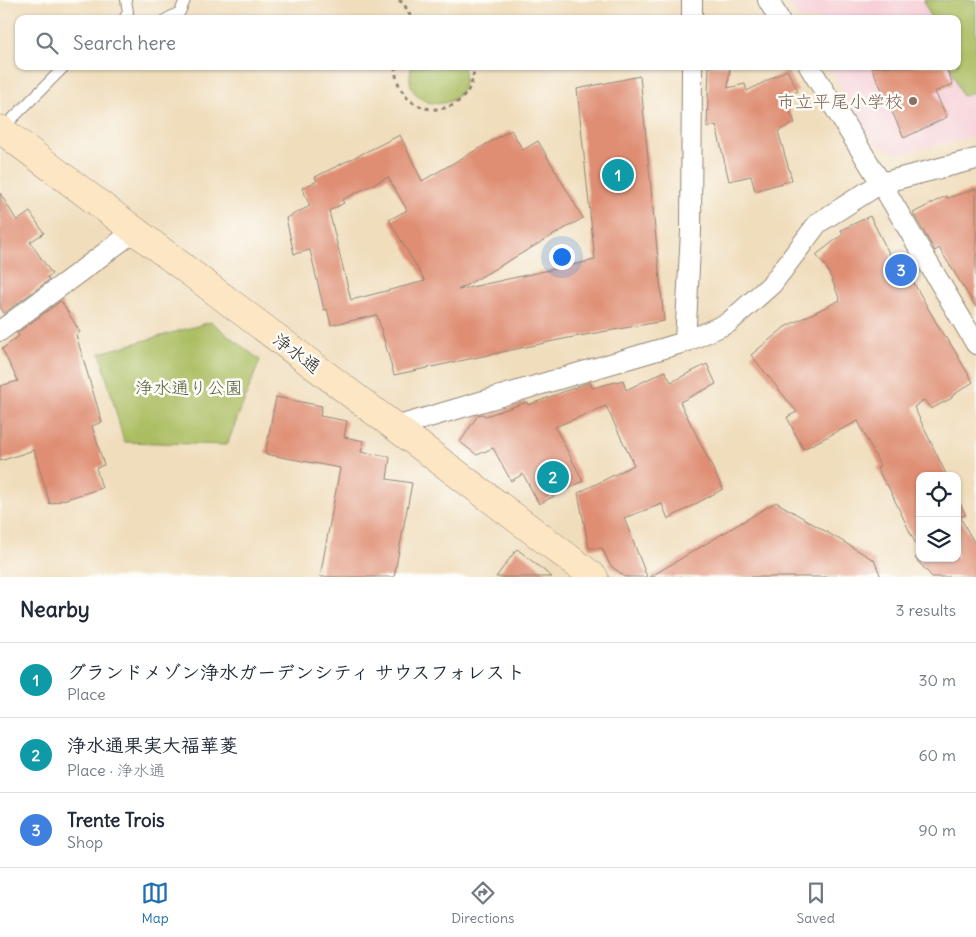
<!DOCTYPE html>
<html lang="en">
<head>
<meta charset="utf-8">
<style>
  body { margin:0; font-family:Delius,"Klee One",sans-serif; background:#f2f2f3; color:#1f2937 }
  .controls { position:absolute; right:15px; bottom:15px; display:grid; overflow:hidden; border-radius:10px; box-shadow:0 1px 4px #0004 }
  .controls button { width:45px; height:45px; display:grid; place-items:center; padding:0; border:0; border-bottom:1px solid #e0e1e3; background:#fff; color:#1f2937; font:25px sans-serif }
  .you { position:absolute; left:561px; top:256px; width:18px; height:18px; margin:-12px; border:4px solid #fff; border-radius:50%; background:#1a73e8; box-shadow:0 0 0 8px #1a73e833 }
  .badge { display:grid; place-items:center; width:32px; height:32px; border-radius:50%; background:#1f6fb2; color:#fff; font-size:16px; font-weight:700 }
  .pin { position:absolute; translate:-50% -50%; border:2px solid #fff; box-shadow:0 1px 5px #0006 }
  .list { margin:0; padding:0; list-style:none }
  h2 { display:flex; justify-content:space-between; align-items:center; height:65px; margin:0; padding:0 20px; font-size:21px }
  h2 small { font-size:16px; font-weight:400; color:#747a83 }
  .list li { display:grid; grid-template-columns:32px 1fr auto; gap:15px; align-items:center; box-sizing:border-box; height:75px; padding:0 20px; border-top:1px solid #e0e1e3 }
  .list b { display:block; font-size:19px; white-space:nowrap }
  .list p { margin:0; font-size:16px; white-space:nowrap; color:#747a83 }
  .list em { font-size:16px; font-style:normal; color:#747a83 }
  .icon { flex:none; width:28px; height:28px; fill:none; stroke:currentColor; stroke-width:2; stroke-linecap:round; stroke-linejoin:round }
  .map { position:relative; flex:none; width:976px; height:577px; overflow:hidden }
  .search { position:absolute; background:#fff; box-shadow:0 1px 4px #0004; left:15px; right:15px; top:15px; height:55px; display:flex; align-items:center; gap:12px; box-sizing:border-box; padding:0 18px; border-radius:10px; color:#747a83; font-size:19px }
  .sheet { height:290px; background:#fff }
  nav { display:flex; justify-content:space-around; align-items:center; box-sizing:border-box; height:70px; border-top:1px solid #e0e1e3; background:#fff; font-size:14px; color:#747a83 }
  nav a { display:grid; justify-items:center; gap:2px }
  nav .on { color:#1f6fb2 }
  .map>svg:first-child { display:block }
  .built { fill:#f6cfd7 }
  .green { fill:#aabd60; stroke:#6a7446 }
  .building { fill:#df8e73; fill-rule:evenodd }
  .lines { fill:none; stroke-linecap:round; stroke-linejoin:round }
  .lane-casing { stroke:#8e8474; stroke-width:12 }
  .street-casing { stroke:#8e8474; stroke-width:22 }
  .secondary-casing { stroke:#8e8474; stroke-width:29 }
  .path { stroke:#8e8474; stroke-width:3; stroke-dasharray:4 4; stroke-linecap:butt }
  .lane { stroke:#fff; stroke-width:10 }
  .street { stroke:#fff; stroke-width:20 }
  .secondary { stroke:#fce6c4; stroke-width:28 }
  .education-dot { fill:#8d6e63; stroke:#fdfcf7; stroke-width:2 }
  .labels { text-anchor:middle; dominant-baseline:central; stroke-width:5; stroke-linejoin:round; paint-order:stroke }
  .education-label { font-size:18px; fill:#785e54; stroke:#fdfcf7; text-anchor:end }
  .street-label { font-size:18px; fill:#2b2b2b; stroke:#fdfcf7 }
  .park-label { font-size:18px; fill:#575e3e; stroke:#fdfcf7 }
</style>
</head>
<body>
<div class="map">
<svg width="976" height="577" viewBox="0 0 976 577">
  <rect width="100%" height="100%" fill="#fdfcf7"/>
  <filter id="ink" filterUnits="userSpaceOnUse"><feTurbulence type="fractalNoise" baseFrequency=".02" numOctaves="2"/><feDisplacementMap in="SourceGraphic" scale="10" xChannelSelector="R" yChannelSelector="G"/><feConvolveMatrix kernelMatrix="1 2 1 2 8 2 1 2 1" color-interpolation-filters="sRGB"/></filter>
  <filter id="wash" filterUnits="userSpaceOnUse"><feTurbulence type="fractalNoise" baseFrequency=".0096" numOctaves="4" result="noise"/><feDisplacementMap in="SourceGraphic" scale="20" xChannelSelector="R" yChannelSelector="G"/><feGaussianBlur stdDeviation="1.12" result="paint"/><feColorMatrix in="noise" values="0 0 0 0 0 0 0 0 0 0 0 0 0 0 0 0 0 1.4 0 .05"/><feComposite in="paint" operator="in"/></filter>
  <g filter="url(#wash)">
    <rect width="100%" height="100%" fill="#f0ddbc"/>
    <polygon class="built" points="788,0 976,0 976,136 900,154 876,145 828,66 957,66 957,19 800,19"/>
    <g class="green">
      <polygon points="924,0 976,0 976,92 962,96 950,66 957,66 957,19 931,19"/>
      <path d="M412,66H463C477,118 396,114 412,66Z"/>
      <polygon points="211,322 260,360 227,445 124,442 100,353"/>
    </g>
    <g id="blocks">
      <g class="building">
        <polygon points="709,66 730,66 728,88 745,84 747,91 787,70 798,91 784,98 795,123 778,131 792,180 755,191 751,176 729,181 716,125 707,128"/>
        <polygon points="871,66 945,66 953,84 935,92 947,117 904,138"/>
        <path d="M640,76L664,321L568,338L394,375L377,315L331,325L327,309L324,310L310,250L294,254L286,218L310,206L302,188L317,181L315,177L400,135L422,181L511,130L523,150L538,141L583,218L458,290L595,260L577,89ZM388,177L407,210L389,220L425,281L351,300L329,211L344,203L342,200Z"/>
        <polygon points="976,189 976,307 939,248 935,251 913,213 946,196 947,198"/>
        <polygon points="0,193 17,221 30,212 44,233 30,242 52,274 47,277 49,280 4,313 0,307"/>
        <polygon points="870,216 893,261 899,257 945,338 947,338 973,382 952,396 952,398 931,409 924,400 914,407 947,476 920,476 920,553 887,484 886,485 877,468 880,466 858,421 803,449 787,417 797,412 751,355 785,327 840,300 827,268 816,255 843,234 841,230"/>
        <polygon points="61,301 80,332 76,335 102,422 92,426 104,465 96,468 102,488 50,504 34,450 0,461 0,386 18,381 2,349 19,336 17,333"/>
        <polygon points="707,364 716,384 680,402 723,489 668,519 662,504 624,518 647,577 625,577 610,565 602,548 589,548 578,493 634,465 606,406 555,427 583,481 539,504 523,474 511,481 493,448 477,455 460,442 478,415 482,414 486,416 527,402 528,405 590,382 592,388 623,380 626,390 665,371 671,382"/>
        <polygon points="276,397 322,406 320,416 347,421 344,437 364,441 361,452 390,457 387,479 412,483 394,577 320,577 340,468 265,454"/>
        <polygon points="957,498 966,515 960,517 976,546 976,577 932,577 915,558 920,553 920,558 957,558"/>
        <polygon points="776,502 874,560 881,577 650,577"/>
        <polygon points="517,549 552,577 496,577"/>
      </g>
    </g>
  </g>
  <g filter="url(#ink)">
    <use href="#blocks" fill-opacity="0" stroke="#8e8474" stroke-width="1"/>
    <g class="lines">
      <defs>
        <g id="lane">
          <polyline points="124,19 128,12 126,0"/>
          <polyline points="166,19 180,12 185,0"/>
          <polyline points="2,129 65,66"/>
        </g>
        <g id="street">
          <polyline points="768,0 779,19"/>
          <polyline points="692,19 692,0"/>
          <polyline points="809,66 881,183 976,344"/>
          <polyline points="0,331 136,230"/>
          <polyline points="685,342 691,231 692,66"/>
          <polyline points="395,427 685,342 728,323 772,284 818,223 881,183 976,159"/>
        </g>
        <polyline id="secondary" points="0,129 594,577"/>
      </defs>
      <use href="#lane" class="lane-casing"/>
      <use href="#street" class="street-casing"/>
      <use href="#secondary" class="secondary-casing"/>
      <g class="path">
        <polyline points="399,0 404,4 412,19"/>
        <path d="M395,66C397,124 474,123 474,66"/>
      </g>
      <use href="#lane" class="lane"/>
      <use href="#street" class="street"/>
      <use href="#secondary" class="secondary"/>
    </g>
  </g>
  <circle class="education-dot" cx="913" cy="101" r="5"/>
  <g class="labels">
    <g class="education-label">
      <text x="903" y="101">市立平尾小学校</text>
    </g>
    <g class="street-label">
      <text transform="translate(297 353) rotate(37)">浄水通</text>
    </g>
    <g class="park-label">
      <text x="189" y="387">浄水通り公園</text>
    </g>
  </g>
</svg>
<div class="controls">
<button><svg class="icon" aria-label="locate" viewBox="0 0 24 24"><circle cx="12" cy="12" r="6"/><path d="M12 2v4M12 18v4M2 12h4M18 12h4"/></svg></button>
<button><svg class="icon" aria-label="layers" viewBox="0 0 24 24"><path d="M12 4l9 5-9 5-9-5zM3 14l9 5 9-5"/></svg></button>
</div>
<div class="you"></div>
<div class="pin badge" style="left:618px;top:175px;background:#0f9aa8">1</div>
<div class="pin badge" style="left:553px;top:477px;background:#0f9aa8">2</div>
<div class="pin badge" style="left:901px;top:270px;background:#3f7fe0">3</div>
<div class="search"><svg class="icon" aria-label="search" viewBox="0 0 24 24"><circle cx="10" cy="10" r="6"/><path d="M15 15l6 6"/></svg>Search here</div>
</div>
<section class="sheet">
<h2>Nearby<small>3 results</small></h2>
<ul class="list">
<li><span class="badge" style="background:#0f9aa8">1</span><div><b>グランドメゾン浄水ガーデンシティ サウスフォレスト</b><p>Place</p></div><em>30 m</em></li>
<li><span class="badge" style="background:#0f9aa8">2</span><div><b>浄水通果実大福華菱</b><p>Place · 浄水通</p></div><em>60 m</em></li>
<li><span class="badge" style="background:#3f7fe0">3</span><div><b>Trente Trois</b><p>Shop</p></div><em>90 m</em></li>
</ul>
</section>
<nav>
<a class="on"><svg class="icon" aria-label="map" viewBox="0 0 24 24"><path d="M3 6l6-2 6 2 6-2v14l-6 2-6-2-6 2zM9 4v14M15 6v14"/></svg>Map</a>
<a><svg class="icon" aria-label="directions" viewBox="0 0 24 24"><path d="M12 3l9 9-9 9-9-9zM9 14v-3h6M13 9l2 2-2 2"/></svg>Directions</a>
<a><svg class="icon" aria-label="saved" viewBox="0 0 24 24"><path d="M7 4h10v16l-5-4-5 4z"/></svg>Saved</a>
</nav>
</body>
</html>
